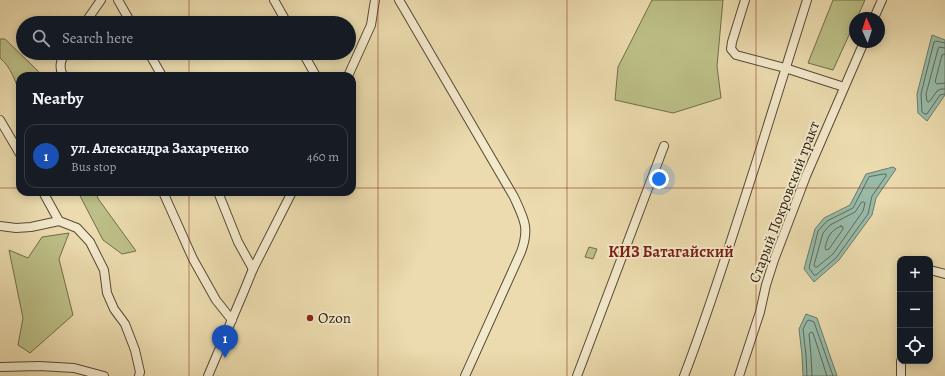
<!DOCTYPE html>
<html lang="en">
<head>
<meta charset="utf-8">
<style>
  body { margin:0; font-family:Alegreya,serif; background:#242831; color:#f1f3f6 }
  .controls { position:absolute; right:12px; bottom:12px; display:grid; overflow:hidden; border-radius:8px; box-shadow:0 2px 10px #0003 }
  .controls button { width:36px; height:36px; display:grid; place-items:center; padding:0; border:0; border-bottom:1px solid #363941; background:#171b24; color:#f1f3f6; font:20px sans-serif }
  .compass { position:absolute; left:849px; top:12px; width:36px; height:36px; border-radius:50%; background:#171b24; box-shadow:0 2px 10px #0003; rotate:357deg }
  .you { position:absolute; left:659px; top:179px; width:14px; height:14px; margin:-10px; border:3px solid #fff; border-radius:50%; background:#1a73e8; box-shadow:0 0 0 6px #1a73e833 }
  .badge { display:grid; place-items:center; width:26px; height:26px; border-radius:50%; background:#0b8043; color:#fff; font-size:13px; font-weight:700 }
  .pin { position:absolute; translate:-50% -33px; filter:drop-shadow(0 1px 2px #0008) }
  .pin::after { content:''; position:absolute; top:21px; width:14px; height:12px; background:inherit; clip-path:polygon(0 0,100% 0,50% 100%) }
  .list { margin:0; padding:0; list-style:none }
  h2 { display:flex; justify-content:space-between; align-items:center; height:52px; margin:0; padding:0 16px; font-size:17px }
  h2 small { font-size:13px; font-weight:400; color:#9ea1a6 }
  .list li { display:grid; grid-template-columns:26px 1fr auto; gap:12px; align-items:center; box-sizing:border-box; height:64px; margin:0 8px 8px; padding:0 8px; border:1px solid #363941; border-radius:12px }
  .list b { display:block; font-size:15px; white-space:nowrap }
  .list p { margin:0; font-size:13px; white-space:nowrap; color:#9ea1a6 }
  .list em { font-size:13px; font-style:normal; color:#9ea1a6 }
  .icon { flex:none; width:22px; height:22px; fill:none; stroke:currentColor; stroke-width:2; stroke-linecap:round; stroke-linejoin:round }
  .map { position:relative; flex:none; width:945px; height:376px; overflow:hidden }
  .search { position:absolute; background:#171b24; box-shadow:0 2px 10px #0003; left:16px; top:16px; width:340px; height:44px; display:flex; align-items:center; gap:10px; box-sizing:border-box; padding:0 14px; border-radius:22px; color:#9ea1a6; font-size:15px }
  .panel { position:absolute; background:#171b24; box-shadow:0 2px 10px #0003; left:16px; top:72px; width:340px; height:124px; border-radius:12px }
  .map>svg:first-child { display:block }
  .green { fill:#bcbf87; stroke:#726c4b }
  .water { fill:#98bba9; stroke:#6b7b6b }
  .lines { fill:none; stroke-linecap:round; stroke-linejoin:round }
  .shore { stroke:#606a5c; stroke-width:1 }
  .minor-casing { stroke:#584a37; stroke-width:10 }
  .minor { stroke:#f2e8ca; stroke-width:8 }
  .grid { fill:none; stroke:#8f2418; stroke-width:1; stroke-opacity:0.55 }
  .poi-dot { fill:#8f2418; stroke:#f2e8ca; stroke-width:1.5 }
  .labels { text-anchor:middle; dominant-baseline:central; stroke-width:4; stroke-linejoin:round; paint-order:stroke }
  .street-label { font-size:15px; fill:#271a0f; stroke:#f2e8ca }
  .poi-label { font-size:15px; fill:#271a0f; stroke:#f2e8ca; text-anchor:start }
  .neighbourhood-label { font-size:16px; font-weight:bold; fill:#7a1f14; stroke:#f2e8ca }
</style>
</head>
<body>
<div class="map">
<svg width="945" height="376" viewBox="0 0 945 376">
  <rect width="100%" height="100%" fill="#ebdbae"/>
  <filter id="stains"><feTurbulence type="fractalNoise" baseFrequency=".005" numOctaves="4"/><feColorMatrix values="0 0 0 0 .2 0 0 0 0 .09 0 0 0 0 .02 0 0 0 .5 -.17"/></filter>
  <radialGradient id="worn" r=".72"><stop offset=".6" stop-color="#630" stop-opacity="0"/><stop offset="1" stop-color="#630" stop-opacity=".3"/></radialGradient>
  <g class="green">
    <polygon points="652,0 723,0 717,66 721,98 673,113 615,100 618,67"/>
    <polygon points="833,0 865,0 857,18 855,18 855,22 833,70 808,63"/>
    <path d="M0,39H5L37,70L42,76H20V93C15,81 11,67 0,58Z"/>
    <polygon points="78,192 95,192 99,200 136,251 122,254 103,240"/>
    <polygon points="69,233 59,259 73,315 30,353 18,345 23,318 9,250 28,258 42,237"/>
    <polygon points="589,247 597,249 593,259 585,257"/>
  </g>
  <g class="water">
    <polygon points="932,35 945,40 945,95 927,121 918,113 917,94"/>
    <polygon points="893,167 896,169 876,198 872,215 839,260 814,282 804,269 815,229 824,218 850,205 866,174"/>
    <polygon points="806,314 817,318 837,376 803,376 802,355 799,329"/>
  </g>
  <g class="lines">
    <g class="shore">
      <polyline points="945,43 936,41 934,42 921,94 922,112 925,114 927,114 940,95 945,94"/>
      <polyline points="945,48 939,47 938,49 926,94 927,101 928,102 930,101 937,91 941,89 945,89"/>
      <polyline points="945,54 942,55 935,82 937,84 945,83"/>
      <polygon points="884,174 886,174 886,176 872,196 868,214 836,258 816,275 814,275 809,268 818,231 827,221 853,208 869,177"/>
      <polygon points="862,202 864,202 865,203 863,211 833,254 817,267 815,267 814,265 823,233 830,225 855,212"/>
      <path d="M841,226L843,227V229L829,249L826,250L825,248C828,236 830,231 841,226Z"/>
      <polyline points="807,376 806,355 803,329 807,321 809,320 814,322 833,376"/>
      <polyline points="812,376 811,355 809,334 811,332 813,333 827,376"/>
    </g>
    <defs>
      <g id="minor">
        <polyline points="118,0 131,23"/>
        <polyline points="274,0 287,23"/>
        <path d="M399,0L514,197C524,219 530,228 521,252L465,376"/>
        <polyline points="745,0 732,42 731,49 736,55 785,68 844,87"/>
        <polyline points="874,18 882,0"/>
        <polyline points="85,23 101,0"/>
        <polyline points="149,53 162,76"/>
        <polyline points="303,53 316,76"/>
        <path d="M63,76C59,67 60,62 65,53"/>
        <polyline points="348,76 371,25 375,0"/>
        <polyline points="0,120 20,154"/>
        <polyline points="43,192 59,221 77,228 90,242 104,270 107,293 114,309 125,324 135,350 140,372 139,376"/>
        <polyline points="163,192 193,259 216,300 232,320"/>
        <polyline points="218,192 238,242 253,269"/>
        <polyline points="0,226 16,228 31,227 59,221"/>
        <polyline points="930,270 945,274"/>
        <polyline points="901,361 901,376"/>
        <polyline points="0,367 39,366 74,368 104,376"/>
        <polyline points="208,376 244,291 253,269 292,192"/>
        <polyline points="577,376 664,146"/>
        <path d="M684,376C711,306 733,234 756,163C773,108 790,54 807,0"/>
        <polyline points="739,376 760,312 766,285 774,260 806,176 864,42"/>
      </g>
    </defs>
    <use href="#minor" class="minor-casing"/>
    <use href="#minor" class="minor"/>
  </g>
  <path class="grid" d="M189,0V23M378,0V376M567,0V376M756,0V376M189,53V76M0,188H20M352,188H945M189,192V376"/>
  <circle class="poi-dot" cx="310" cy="318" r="4"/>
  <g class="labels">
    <g class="street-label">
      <text transform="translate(784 202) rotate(-69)">Старый Покровский тракт</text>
    </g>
    <g class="poi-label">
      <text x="318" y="318">Ozon</text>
    </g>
    <g class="neighbourhood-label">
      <text x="671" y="252">КИЗ Батагайский</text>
    </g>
  </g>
  <rect width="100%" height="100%" filter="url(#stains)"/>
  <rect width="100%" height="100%" fill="url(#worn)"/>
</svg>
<div class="controls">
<button>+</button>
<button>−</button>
<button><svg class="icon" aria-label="locate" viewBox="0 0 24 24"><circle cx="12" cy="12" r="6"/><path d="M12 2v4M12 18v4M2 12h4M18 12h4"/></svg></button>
</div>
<svg class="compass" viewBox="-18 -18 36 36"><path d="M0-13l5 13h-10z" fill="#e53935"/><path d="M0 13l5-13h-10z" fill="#9ea1a6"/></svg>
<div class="you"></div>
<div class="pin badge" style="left:225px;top:358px;background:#1a4fb4">1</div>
<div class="search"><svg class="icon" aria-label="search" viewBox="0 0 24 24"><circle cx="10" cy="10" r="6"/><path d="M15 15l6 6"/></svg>Search here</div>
<section class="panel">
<h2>Nearby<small></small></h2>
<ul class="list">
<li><span class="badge" style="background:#1a4fb4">1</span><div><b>ул. Александра Захарченко</b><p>Bus stop</p></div><em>460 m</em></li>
</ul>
</section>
</div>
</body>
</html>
